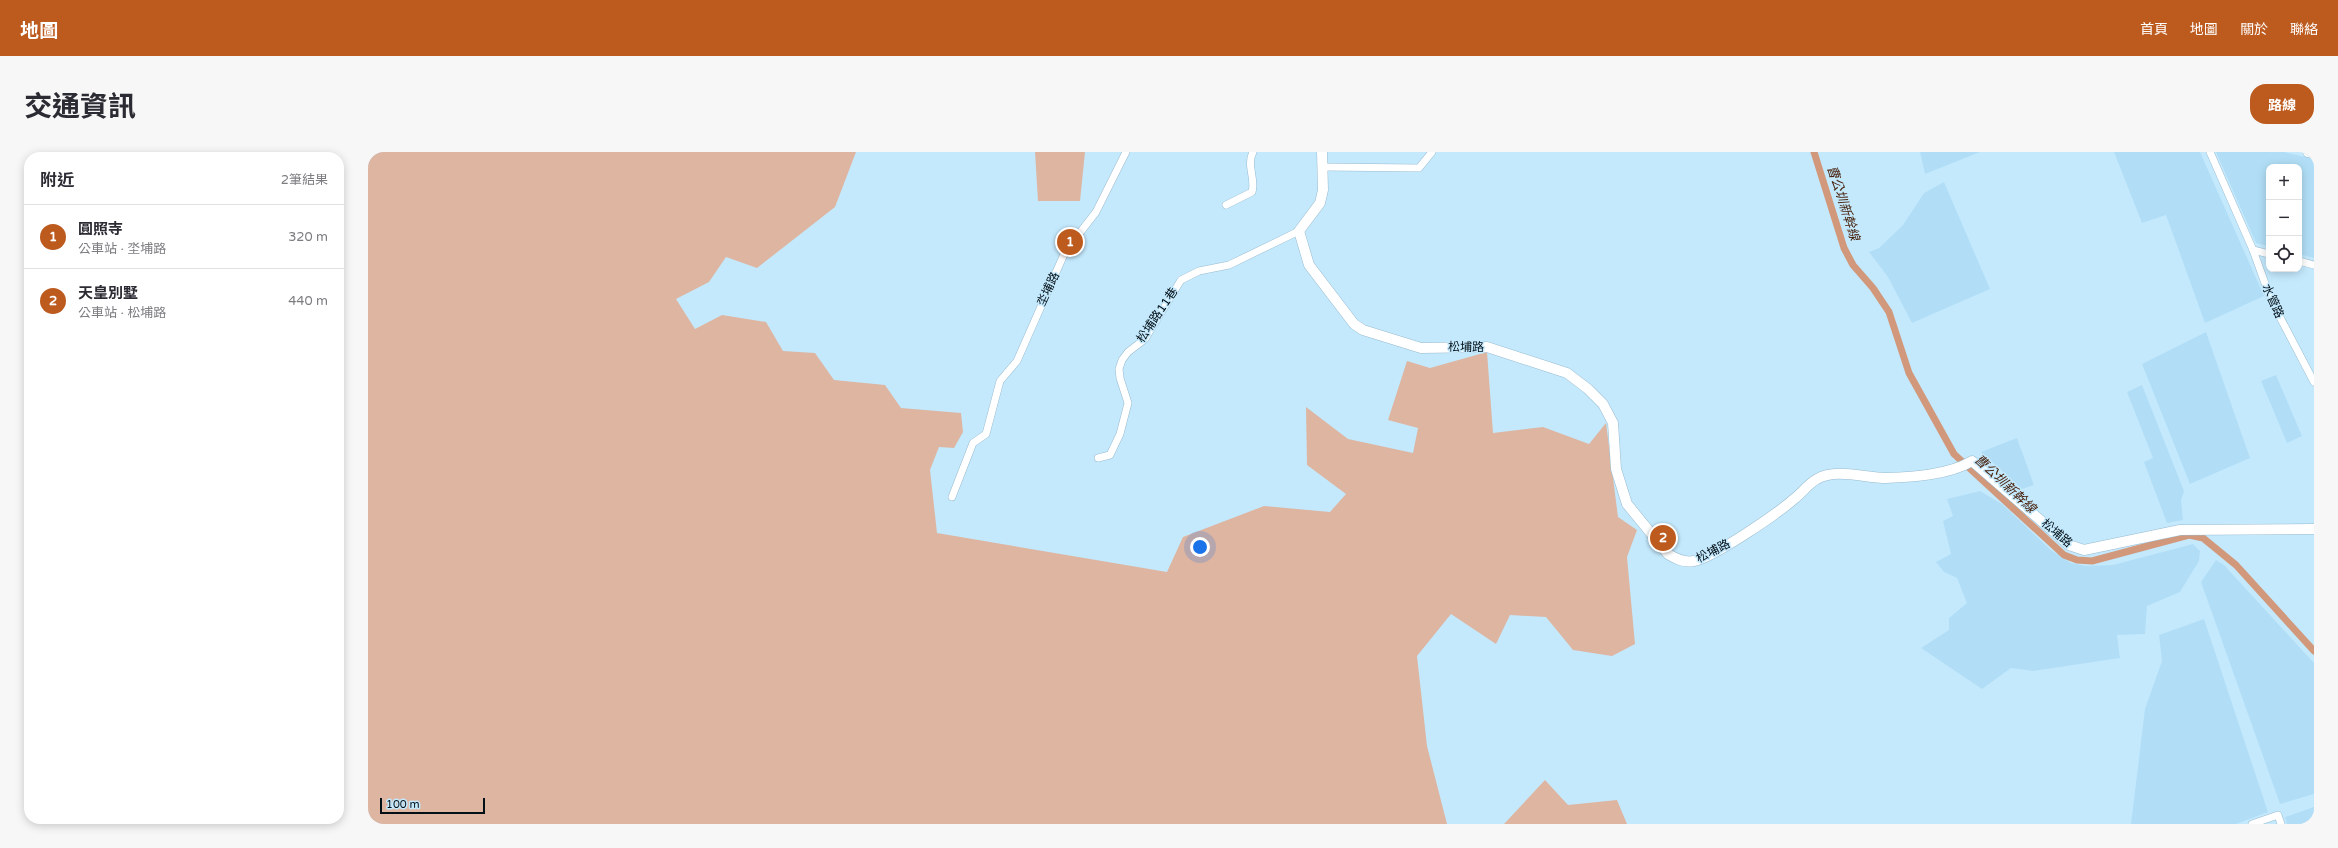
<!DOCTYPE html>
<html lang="zh-TW">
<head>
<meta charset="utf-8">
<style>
  body { margin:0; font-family:"Varela Round","Noto Sans TC",sans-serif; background:#f7f7f7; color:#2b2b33 }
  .controls { position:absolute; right:12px; top:12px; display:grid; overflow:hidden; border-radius:8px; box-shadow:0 2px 10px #0003 }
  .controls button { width:36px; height:36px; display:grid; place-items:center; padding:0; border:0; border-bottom:1px solid #e1e1e2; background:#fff; color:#2b2b33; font:20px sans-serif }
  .scale { position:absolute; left:12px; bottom:10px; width:105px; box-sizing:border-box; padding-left:4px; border:2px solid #030f16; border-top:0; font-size:11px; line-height:14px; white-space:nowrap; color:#030f16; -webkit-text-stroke:3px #c4e9fd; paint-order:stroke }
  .you { position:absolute; left:832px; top:395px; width:14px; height:14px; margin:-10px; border:3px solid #fff; border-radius:50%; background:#1a73e8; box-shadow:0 0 0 6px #1a73e833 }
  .badge { display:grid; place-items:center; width:26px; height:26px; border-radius:50%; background:#bd5b1f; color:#fff; font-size:13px; font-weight:700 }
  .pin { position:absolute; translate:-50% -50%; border:2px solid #fff; box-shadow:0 1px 4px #0006 }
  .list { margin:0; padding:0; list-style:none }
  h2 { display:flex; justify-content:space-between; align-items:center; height:52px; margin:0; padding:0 16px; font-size:17px }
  h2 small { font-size:13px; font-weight:400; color:#7c7c81 }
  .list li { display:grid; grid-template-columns:26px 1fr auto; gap:12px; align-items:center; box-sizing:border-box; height:64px; padding:0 16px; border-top:1px solid #e1e1e2 }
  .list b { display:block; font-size:15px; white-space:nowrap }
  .list p { margin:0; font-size:13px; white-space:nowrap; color:#7c7c81 }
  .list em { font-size:13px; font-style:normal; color:#7c7c81 }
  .icon { flex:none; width:22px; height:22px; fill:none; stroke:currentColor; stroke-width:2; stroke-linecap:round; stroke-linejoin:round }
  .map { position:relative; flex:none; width:1946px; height:672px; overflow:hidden; border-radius:16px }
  header { display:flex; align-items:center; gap:24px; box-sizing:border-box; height:56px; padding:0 20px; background:#bd5b1f; color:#fff }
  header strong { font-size:19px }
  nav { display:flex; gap:22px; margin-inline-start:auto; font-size:14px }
  .intro { display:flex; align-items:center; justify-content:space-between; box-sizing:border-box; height:96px; padding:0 24px }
  h1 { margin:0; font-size:28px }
  .button { padding:10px 18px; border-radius:16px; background:#bd5b1f; color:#fff; font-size:14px; font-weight:700 }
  main { display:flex; gap:24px; padding:0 24px }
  aside { flex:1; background:#fff; border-radius:16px; box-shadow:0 2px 10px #0003 }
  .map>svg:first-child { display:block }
  .built { fill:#b1def6 }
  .green { fill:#deb5a1 }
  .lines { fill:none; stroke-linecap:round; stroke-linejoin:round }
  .canal { stroke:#d2987b; stroke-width:7 }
  .street-casing { stroke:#98bbcf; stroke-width:8 }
  .secondary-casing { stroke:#98bbcf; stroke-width:11 }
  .street { stroke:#fff; stroke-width:7 }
  .secondary { stroke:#fff; stroke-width:10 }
  .labels { text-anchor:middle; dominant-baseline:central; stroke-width:3; stroke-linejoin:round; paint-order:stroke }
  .street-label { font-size:12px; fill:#030f16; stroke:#c4e9fd }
  .water-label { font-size:13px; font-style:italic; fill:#48220d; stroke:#c4e9fd }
</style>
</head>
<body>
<header>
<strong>地圖</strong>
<nav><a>首頁</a><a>地圖</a><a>關於</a><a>聯絡</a></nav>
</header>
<div class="intro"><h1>交通資訊</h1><a class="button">路線</a></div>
<main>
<aside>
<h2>附近<small>2筆結果</small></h2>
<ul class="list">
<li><span class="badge">1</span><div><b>圓照寺</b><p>公車站 · 坔埔路</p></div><em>320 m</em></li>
<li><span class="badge">2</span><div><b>天皇別墅</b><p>公車站 · 松埔路</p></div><em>440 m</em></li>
</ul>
</aside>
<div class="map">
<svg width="1946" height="672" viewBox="0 0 1946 672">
  <rect width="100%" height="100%" fill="#c4e9fd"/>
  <g class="built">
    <polygon points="1552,0 1612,0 1557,22"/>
    <polygon points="1746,0 1832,0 1896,144 1837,171 1798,63 1774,71"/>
    <polygon points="1848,0 1916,0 1946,7 1946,106 1931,102 1931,15 1901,15 1901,94 1888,91"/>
    <polygon points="1576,30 1622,137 1544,171 1520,125 1501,100 1511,96 1535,73 1556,41"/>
    <polygon points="1838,180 1882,306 1822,332 1774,212"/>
    <polygon points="1908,223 1934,284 1919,291 1893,229"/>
    <polygon points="1774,233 1816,339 1813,348 1815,368 1799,371 1776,310 1785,306 1759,240"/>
    <polygon points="1649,286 1666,333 1654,337 1613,300"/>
    <polygon points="1612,339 1634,352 1683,398 1703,411 1718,414 1745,413 1825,392 1832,399 1831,409 1812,440 1779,454 1777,482 1749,483 1752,506 1665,519 1643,516 1614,537 1553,496 1581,478 1581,466 1599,451 1589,426 1576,420 1568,410 1583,402 1575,369 1585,364 1579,347"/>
    <polygon points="1848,408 1856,413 1946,511 1946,642 1912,652 1833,430"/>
    <polygon points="1836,467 1900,660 1868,672 1763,672 1777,557 1794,509 1791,483"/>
    <polygon points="1946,655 1946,672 1919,672 1917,665"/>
  </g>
  <g class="green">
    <polygon points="0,0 488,0 467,55 389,116 358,105 341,130 308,147 327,177 354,163 398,170 415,199 447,201 466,228 517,233 533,256 593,261 595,280 586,296 571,295 562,318 569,381 799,420 815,385 896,354 962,360 978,342 939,313 938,255 980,287 1045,301 1050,276 1020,268 1039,209 1062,216 1119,200 1125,281 1175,275 1221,292 1238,271 1250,365 1269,378 1259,405 1267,492 1244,504 1205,498 1178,465 1142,463 1128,492 1083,462 1049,504 1059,594 1079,672 0,672"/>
    <polygon points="667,0 717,0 712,49 670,49"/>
    <polygon points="1177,628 1200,653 1249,648 1259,672 1136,672"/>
  </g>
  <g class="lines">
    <polyline class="canal" points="1446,0 1476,96 1485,113 1505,136 1521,160 1541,221 1586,302 1696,403 1709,408 1724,409 1821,383 1835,386 1868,413 1946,499"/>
    <defs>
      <g id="street">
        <polyline points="1842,0 1885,98 1903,148 1946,230"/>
        <polyline points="955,15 1051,16 1064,0"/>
        <path d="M858,53L884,40C888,27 878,13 885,0"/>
        <polyline points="1885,98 1901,102"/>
        <polyline points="1931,109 1946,113"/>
        <polyline points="730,306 742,303 752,282 760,251 752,226 751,217 754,208 760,200 777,187 813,128 831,119 861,113 931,79"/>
        <polyline points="584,345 605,291 618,282 632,229 649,209 697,100 728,60 758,0"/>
        <polyline points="1884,672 1910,663 1913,672"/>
      </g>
      <g id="secondary">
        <path d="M954,0L955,38L952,51L931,79L941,113L986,172L995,178L1053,196L1119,195L1199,221L1220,237L1235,252L1245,271L1248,317L1259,352L1300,402C1308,407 1316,411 1326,409C1345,406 1410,361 1426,347C1434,341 1440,332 1449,327C1468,316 1497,326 1518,326C1544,325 1581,323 1604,309L1701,393L1716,398L1812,378L1946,377"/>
        <polyline points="1940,0 1946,1"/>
      </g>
    </defs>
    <use href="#street" class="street-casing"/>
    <use href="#secondary" class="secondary-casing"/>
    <use href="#street" class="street"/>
    <use href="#secondary" class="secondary"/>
  </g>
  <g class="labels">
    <g class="street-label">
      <text transform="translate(680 137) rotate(-65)">坔埔路</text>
      <text transform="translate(1905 149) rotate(66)">水管路</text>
      <text transform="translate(789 163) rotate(-56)">松埔路11巷</text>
      <text transform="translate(1098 195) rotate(1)">松埔路</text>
      <text transform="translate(1689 381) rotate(40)">松埔路</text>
      <text transform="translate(1345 399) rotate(-27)">松埔路</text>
    </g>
    <g class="water-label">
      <text transform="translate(1475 51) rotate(72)">曹公圳新幹線</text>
      <text transform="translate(1637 332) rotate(43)">曹公圳新幹線</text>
    </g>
  </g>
</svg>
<div class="controls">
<button>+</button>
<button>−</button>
<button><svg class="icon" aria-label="locate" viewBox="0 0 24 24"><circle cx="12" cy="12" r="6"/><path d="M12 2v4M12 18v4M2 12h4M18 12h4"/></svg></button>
</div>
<div class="scale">100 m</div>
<div class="you"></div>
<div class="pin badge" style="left:702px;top:90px">1</div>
<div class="pin badge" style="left:1295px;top:386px">2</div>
</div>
</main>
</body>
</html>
